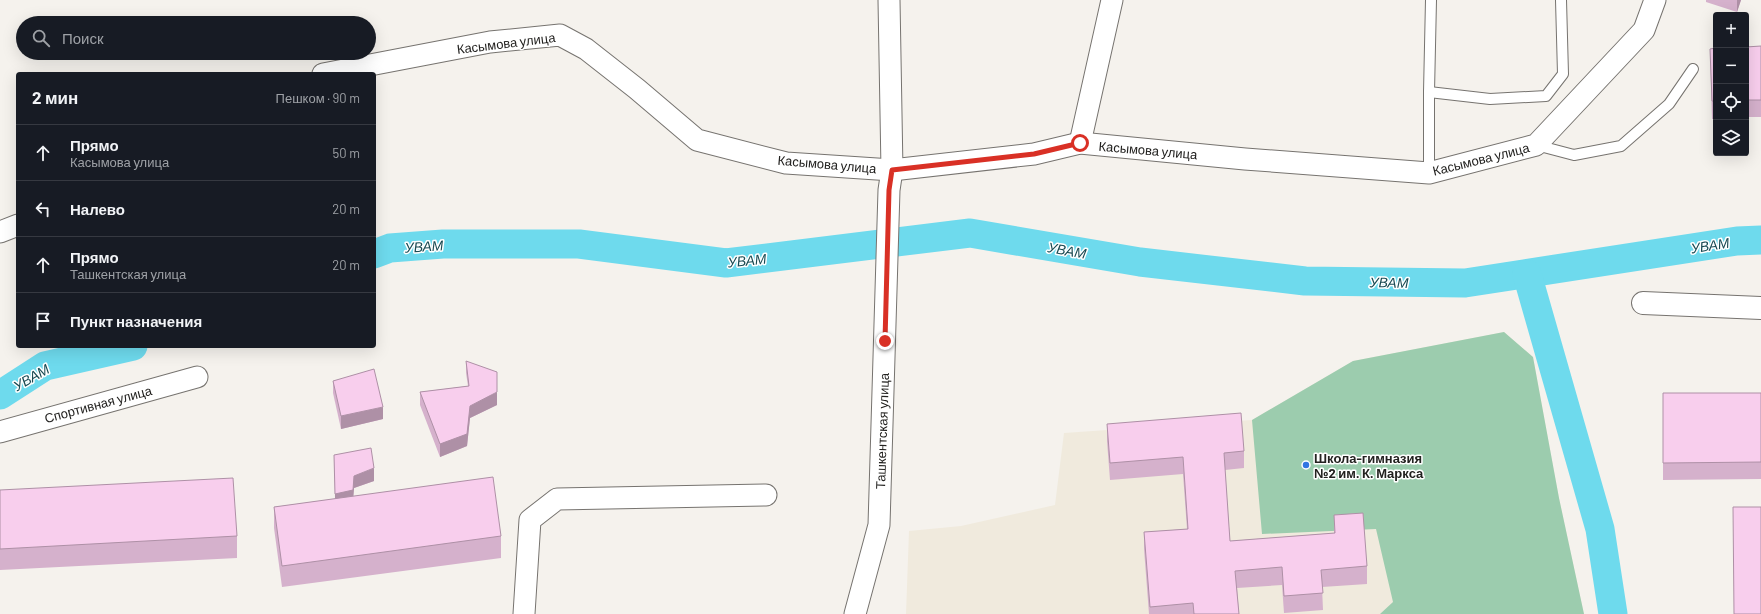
<!DOCTYPE html>
<html lang="ru">
<head>
<meta charset="utf-8">
<style>
  body { margin:0; font-family:Barlow,sans-serif; background:#20242c; color:#f1f3f6 }
  .controls { position:absolute; right:12px; top:12px; display:grid; overflow:hidden; border-radius:4px; box-shadow:0 4px 16px #0002 }
  .controls button { width:36px; height:36px; display:grid; place-items:center; padding:0; border:0; border-bottom:1px solid #363941; background:#171b24; color:#f1f3f6; font:20px sans-serif }
  .stop { position:absolute; width:12px; height:12px; margin:-9px; border:3px solid #d93025; border-radius:50%; background:#fff }
  .stop.end { background:#d93025; border-color:#fff; box-shadow:0 1px 4px #0008 }
  .list { margin:0; padding:0; list-style:none }
  h2 { display:flex; justify-content:space-between; align-items:center; height:52px; margin:0; padding:0 16px; font-size:17px }
  h2 small { font-size:13px; font-weight:400; color:#9ea1a6 }
  .list li { display:grid; grid-template-columns:26px 1fr auto; gap:12px; align-items:center; box-sizing:border-box; height:56px; padding:0 16px; border-top:1px solid #363941 }
  .list b { display:block; font-size:15px; white-space:nowrap }
  .list p { margin:0; font-size:13px; white-space:nowrap; color:#9ea1a6 }
  .list em { font-size:13px; font-style:normal; color:#9ea1a6 }
  .icon { flex:none; width:22px; height:22px; fill:none; stroke:currentColor; stroke-width:2; stroke-linecap:round; stroke-linejoin:round }
  .map { position:relative; flex:none; width:1761px; height:614px; overflow:hidden }
  .search { position:absolute; background:#171b24; box-shadow:0 4px 16px #0002; left:16px; top:16px; width:360px; height:44px; display:flex; align-items:center; gap:10px; box-sizing:border-box; padding:0 14px; border-radius:22px; color:#9ea1a6; font-size:15px }
  .panel { position:absolute; background:#171b24; box-shadow:0 4px 16px #0002; left:16px; top:72px; width:360px; height:276px; border-radius:4px }
  .map>svg:first-child { display:block }
  .built { fill:#f0eadd }
  .green { fill:#9cccae }
  .lines { fill:none; stroke-linecap:round; stroke-linejoin:round }
  .canal { stroke:#6edaed; stroke-width:29 }
  .service-casing { stroke:#76736f; stroke-width:12 }
  .minor-casing { stroke:#76736f; stroke-width:23 }
  .tertiary-casing { stroke:#76736f; stroke-width:24 }
  .service { stroke:#fff; stroke-width:10 }
  .minor { stroke:#fff; stroke-width:21 }
  .tertiary { stroke:#fff; stroke-width:22 }
  .wall { fill:#d5b1cc }
  .shaded-wall { fill:#ae90a6 }
  .building { fill:#f8ceed; stroke:#ae90a6 }
  .route { stroke:#d93025; stroke-width:5 }
  .poi-dot { fill:#3275e2; stroke:#fff; stroke-width:1.5 }
  .labels { text-anchor:middle; dominant-baseline:central; stroke-width:3; stroke-linejoin:round; paint-order:stroke }
  .street-label { font-size:13px; fill:#22211f; stroke:#fff }
  .poi-label { font-size:13px; font-weight:bold; fill:#22211f; stroke:#fff; text-anchor:start }
  .water-label { font-size:14px; font-style:italic; fill:#194a52; stroke:#fff }
</style>
</head>
<body>
<div class="map">
<svg width="1761" height="614" viewBox="0 0 1761 614">
  <rect width="100%" height="100%" fill="#f5f2ed"/>
  <polygon class="built" points="1504,332 1533,357 1559,498 1584,614 906,614 909,531 961,526 1055,505 1064,433 1252,420 1353,361"/>
  <polygon class="green" points="1504,332 1533,357 1559,498 1584,614 1380,614 1393,602 1376,529 1262,534 1252,420 1353,361"/>
  <g class="lines">
    <g class="canal">
      <polyline points="374,254 390,248 443,244 579,244 726,263 970,233 1140,262 1305,281 1465,283 1737,241 1761,240"/>
      <polyline points="1527,274 1600,529 1613,614"/>
      <polyline points="0,395 45,366 133,346"/>
    </g>
    <defs>
      <g id="service">
        <polyline points="1429,92 1490,99 1546,96 1563,74 1561,0"/>
        <polyline points="1536,145 1574,155 1621,146 1669,104 1693,69"/>
        <polyline points="1429,173 1429,92 1431,0"/>
      </g>
      <g id="minor">
        <polyline points="323,74 490,42 560,35 586,49 637,89 697,140 786,163 892,170 1034,154 1080,143 1245,159 1429,173 1536,145 1644,30 1655,0"/>
        <polyline points="1080,143 1112,0"/>
        <polyline points="0,232 18,225"/>
        <polyline points="0,432 197,377"/>
        <polyline points="524,614 530,520 557,499 766,495"/>
        <polyline points="855,614 879,525 889,190 892,170 889,0"/>
      </g>
      <polyline id="tertiary" points="1643,303 1761,308"/>
    </defs>
    <use href="#service" class="service-casing"/>
    <use href="#minor" class="minor-casing"/>
    <use href="#tertiary" class="tertiary-casing"/>
    <use href="#service" class="service"/>
    <use href="#minor" class="minor"/>
    <use href="#tertiary" class="tertiary"/>
  </g>
  <g class="wall">
    <polygon points="1706,0 1741,0 1737,12 1706,2"/>
    <polygon points="1761,46 1761,117 1746,117 1746,47"/>
    <polygon points="1716,48 1716,119 1712,119 1710,49"/>
    <polygon points="466,361 497,405 470,418 467,446 440,457 420,405 420,392 468,386 466,373"/>
    <polygon points="333,381 383,419 341,429 333,393"/>
    <polygon points="1663,393 1761,393 1761,479 1663,480"/>
    <polygon points="1107,424 1244,451 1244,468 1225,470 1230,541 1334,533 1334,515 1367,566 1367,584 1322,587 1323,610 1284,613 1282,585 1237,588 1239,614 1149,614 1144,549 1144,532 1187,529 1183,474 1110,480 1107,441"/>
    <polygon points="334,455 374,481 354,488 353,496 501,536 501,558 282,587 274,528 274,507 335,499"/>
    <polygon points="0,490 237,536 237,558 0,570"/>
  </g>
  <g class="shaded-wall">
    <polygon points="1737,0 1741,0 1737,12"/>
    <polygon points="497,392 497,405 470,418 467,446 440,457 440,444 470,406"/>
    <polygon points="383,407 383,419 341,429 341,416"/>
    <polygon points="374,468 374,481 354,488 353,503 335,506 335,494 354,476"/>
  </g>
  <g class="building">
    <polygon points="1761,46 1761,100 1746,100 1746,47"/>
    <polygon points="1716,48 1716,101 1712,101 1710,49"/>
    <polygon points="466,361 497,372 497,392 470,406 467,434 440,444 420,392 469,386"/>
    <polygon points="374,369 383,407 341,416 333,381"/>
    <polygon points="1663,393 1761,393 1761,462 1663,463"/>
    <polygon points="1241,413 1244,451 1224,453 1230,541 1335,533 1334,515 1363,513 1367,566 1321,570 1323,593 1284,596 1282,567 1235,571 1239,614 1194,614 1193,603 1150,607 1144,532 1188,529 1183,457 1110,463 1107,424"/>
    <polygon points="371,448 374,468 354,476 353,490 335,494 334,455"/>
    <polygon points="493,477 501,536 282,566 274,507"/>
    <polygon points="233,478 237,536 0,549 0,490"/>
    <polygon points="1733,507 1761,507 1761,614 1734,614"/>
  </g>
  <g class="lines">
    <polyline class="route" points="885,341 889,190 892,170 1034,154 1080,143"/>
  </g>
  <circle class="poi-dot" cx="1306" cy="465" r="4"/>
  <g class="labels">
    <g class="street-label">
      <text transform="translate(506 43) rotate(-7)">Касымова улица</text>
      <text transform="translate(1148 150) rotate(5)">Касымова улица</text>
      <text transform="translate(1481 159) rotate(-14)">Касымова улица</text>
      <text transform="translate(827 164) rotate(5)">Касымова улица</text>
      <text transform="translate(98 404) rotate(-15)">Спортивная улица</text>
      <text transform="translate(882 431) rotate(-88)">Ташкентская улица</text>
    </g>
    <g class="poi-label">
      <text x="1314" y="458">Школа-гимназия<tspan x="1314" dy="15">№2 им. К. Маркса</tspan></text>
    </g>
    <g class="water-label">
      <text transform="translate(1710 245) rotate(-9)">УВАМ</text>
      <text transform="translate(424 246) rotate(-4)">УВАМ</text>
      <text transform="translate(1067 250) rotate(10)">УВАМ</text>
      <text transform="translate(747 260) rotate(-6)">УВАМ</text>
      <text transform="translate(1389 282) rotate(1)">УВАМ</text>
      <text transform="translate(31 377) rotate(-30)">УВАМ</text>
    </g>
  </g>
</svg>
<div class="controls">
<button>+</button>
<button>−</button>
<button><svg class="icon" aria-label="locate" viewBox="0 0 24 24"><circle cx="12" cy="12" r="6"/><path d="M12 2v4M12 18v4M2 12h4M18 12h4"/></svg></button>
<button><svg class="icon" aria-label="layers" viewBox="0 0 24 24"><path d="M12 4l9 5-9 5-9-5zM3 14l9 5 9-5"/></svg></button>
</div>
<div class="stop" style="left:1080px;top:143px"></div>
<div class="stop end" style="left:885px;top:341px"></div>
<div class="search"><svg class="icon" aria-label="search" viewBox="0 0 24 24"><circle cx="10" cy="10" r="6"/><path d="M15 15l6 6"/></svg>Поиск</div>
<section class="panel">
<h2>2 мин<small>Пешком · 90 m</small></h2>
<ul class="list">
<li><svg class="icon" aria-label="ahead" viewBox="0 0 24 24"><path d="M12 20V5M6 11l6-6 6 6"/></svg><div><b>Прямо</b><p>Касымова улица</p></div><em>50 m</em></li>
<li><svg class="icon" aria-label="left" viewBox="0 0 24 24"><path d="M17 20v-9H6M10 6l-5 5 5 5"/></svg><div><b>Налево</b></div><em>20 m</em></li>
<li><svg class="icon" aria-label="ahead" viewBox="0 0 24 24"><path d="M12 20V5M6 11l6-6 6 6"/></svg><div><b>Прямо</b><p>Ташкентская улица</p></div><em>20 m</em></li>
<li><svg class="icon" aria-label="arrive" viewBox="0 0 24 24"><path d="M6 21V4h12l-3 4 3 4H6"/></svg><div><b>Пункт назначения</b></div></li>
</ul>
</section>
</div>
</body>
</html>
